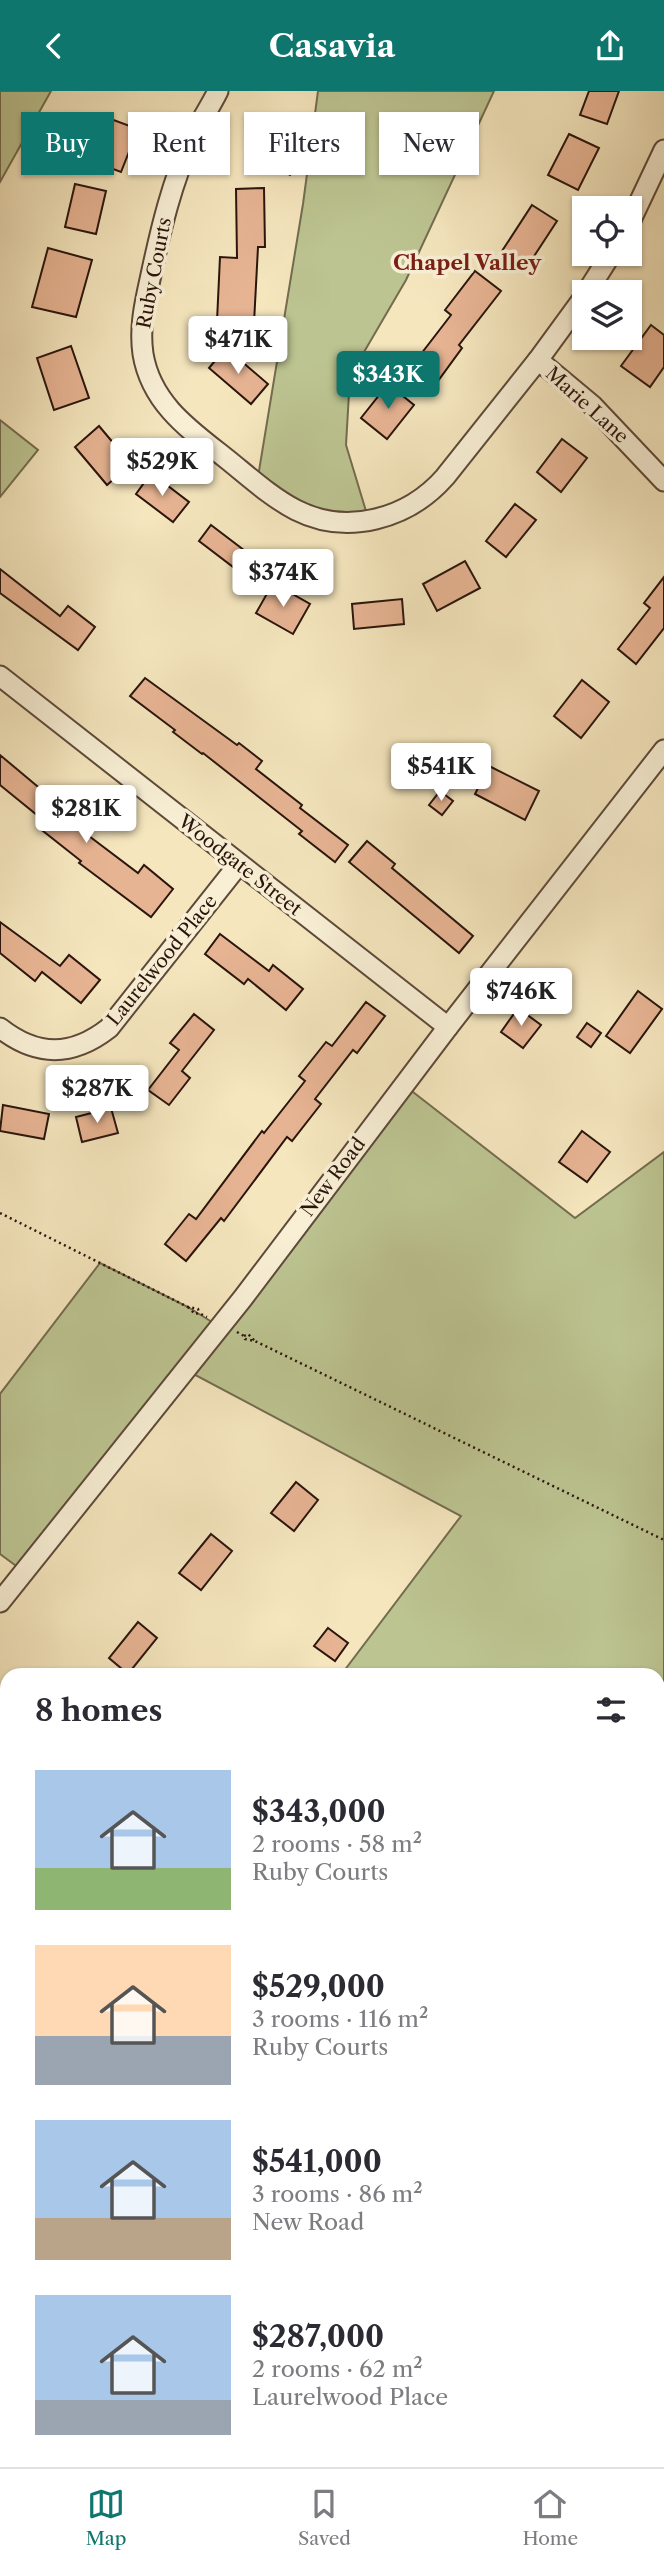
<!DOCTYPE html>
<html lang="en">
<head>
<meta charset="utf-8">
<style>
	body { margin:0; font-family:"Libre Caslon Text",serif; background:#f2f2f3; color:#2b2b33; height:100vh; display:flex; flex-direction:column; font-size:26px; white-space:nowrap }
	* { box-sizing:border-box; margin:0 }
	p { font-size:23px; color:#7c7c81 }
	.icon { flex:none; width:38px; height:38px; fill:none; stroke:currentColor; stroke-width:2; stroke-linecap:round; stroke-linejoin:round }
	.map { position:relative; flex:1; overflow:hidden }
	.panel { position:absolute; left:0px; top:1577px; width:665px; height:800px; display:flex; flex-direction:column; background:#fff; border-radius:21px 21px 0 0; box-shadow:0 2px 5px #0004 }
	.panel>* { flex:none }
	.banner { position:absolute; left:21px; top:21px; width:623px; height:63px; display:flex; gap:14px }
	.buttons { position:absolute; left:572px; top:105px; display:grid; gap:14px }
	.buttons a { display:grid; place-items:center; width:70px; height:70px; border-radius:0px; background:#fff; box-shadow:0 2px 5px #0004; font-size:35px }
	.price { position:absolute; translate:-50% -60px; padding:0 16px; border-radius:7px; background:#fff; color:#222; font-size:23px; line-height:46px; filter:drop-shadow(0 2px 4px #0008) }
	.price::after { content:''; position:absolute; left:50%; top:42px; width:21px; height:16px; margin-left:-10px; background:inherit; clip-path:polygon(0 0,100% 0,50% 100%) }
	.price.on { background:#0f766e; color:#fff }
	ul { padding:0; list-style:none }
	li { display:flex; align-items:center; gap:21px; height:175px; padding:0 35px }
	li span { display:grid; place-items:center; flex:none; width:196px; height:140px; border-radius:0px; color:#555 }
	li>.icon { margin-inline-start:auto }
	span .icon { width:84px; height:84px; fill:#fffc; stroke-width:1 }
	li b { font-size:30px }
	h2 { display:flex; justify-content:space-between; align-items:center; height:84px; padding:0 35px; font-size:30px }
	.chip { padding:0 24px; border-radius:0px; background:#fff; box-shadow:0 2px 5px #0004; font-size:24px; line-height:63px }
	.chip.on { background:#0f766e; color:#fff }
	header { display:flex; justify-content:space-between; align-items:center; height:91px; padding:0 35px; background:#0f766e; color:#fff; font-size:32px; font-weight:800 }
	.menu { display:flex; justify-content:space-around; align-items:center; height:98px; border-top:2px solid #e1e1e2; background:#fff; font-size:19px; color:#7c7c81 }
	.menu a { display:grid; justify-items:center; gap:4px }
	.menu .on { color:#0f766e }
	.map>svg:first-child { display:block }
	.green { fill:#bcc491; stroke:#736c4f; stroke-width:2 }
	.building { fill:#e7b493; stroke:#2a150d; stroke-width:2 }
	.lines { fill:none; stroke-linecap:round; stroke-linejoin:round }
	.street-casing { stroke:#5d4939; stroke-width:23 }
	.secondary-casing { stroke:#2a150d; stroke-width:30 }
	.path { stroke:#2a150d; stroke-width:2.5; stroke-dasharray:2 3.5; stroke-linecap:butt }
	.street { stroke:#f8efd5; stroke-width:19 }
	.secondary { stroke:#f8efd5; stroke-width:26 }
	.labels { text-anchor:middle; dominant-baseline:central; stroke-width:7; stroke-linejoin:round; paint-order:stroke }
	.street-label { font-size:19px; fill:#2a150d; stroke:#f8efd5 }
	.neighbourhood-label { font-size:21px; font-weight:bold; fill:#7a1f14; stroke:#f8efd5 }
</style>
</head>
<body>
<header><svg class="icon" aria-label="back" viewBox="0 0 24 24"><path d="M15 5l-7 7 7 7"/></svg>Casavia<svg class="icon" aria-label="share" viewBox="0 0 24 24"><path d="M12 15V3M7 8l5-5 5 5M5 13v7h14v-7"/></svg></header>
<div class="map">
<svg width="664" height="2376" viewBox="0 0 664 2376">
	<rect width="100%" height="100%" fill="#f5e6be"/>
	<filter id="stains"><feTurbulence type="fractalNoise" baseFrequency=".00286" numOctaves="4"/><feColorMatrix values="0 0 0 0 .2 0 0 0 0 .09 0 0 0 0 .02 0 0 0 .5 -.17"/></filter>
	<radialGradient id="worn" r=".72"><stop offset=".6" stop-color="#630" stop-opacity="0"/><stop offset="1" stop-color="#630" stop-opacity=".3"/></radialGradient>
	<!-- green -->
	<g class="green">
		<polygon points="0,0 51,0 0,91"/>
		<polygon points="318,0 494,0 406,189 350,285 346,354 369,430 343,432 257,392 303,113"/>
		<polygon points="0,329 38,359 0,406"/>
		<polygon points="404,994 575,1127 664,1061 664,1820 658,1817 658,1584 341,1584 461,1425 186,1279 23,1480 0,1463 0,1303 100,1172 188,1216 220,1236"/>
		<polygon points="0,2014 7,2016 7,2370 658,2370 658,2050 664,2054 664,2376 0,2376"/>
	</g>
	<!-- building -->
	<g class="building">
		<polygon points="589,0 619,0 607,33 580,24"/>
		<polygon points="100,24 138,38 121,81 84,67"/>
		<polygon points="278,24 313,44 290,84 255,64"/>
		<polygon points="569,43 599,57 578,99 548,84"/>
		<polygon points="75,93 106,100 96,143 65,136"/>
		<polygon points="264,97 265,156 258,156 254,232 217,230 220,166 237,167 236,98"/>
		<polygon points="532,114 557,130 527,176 502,160"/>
		<polygon points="48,157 92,169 76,226 32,216"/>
		<polygon points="475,180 501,200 459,254 462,257 435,294 411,276 451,224 445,219"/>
		<polygon points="651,234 664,244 664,276 650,296 621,275"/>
		<polygon points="71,255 89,307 54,319 37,267"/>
		<polygon points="226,257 268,293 251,313 209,277"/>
		<polygon points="388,293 414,314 387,348 361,327"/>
		<polygon points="99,335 131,373 107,394 75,356"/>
		<polygon points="562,348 587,367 561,401 537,381"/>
		<polygon points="149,385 155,385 189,411 173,431 136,403"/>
		<polygon points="515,413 536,429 506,466 486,450"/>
		<polygon points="211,434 253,466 241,482 199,450"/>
		<polygon points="465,470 480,497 437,520 423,493"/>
		<polygon points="0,478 60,525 68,515 95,536 78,559 0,502"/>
		<polygon points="664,486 664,537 636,573 618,558 650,517 644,512"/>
		<polygon points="273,492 310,513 293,543 256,522"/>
		<polygon points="402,508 404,533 354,538 352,513"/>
		<polygon points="145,587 237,654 239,652 262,670 256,678 302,714 300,717 348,754 335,771 299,743 302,740 203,662 202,663 173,641 175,639 130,605"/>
		<polygon points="582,589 609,611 581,647 554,625"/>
		<polygon points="0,664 43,700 42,702 84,736 81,739 138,782 144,774 173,798 151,826 79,772 81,770 38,736 43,729 0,694"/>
		<polygon points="489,675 539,700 525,729 475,703"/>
		<polygon points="440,700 453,710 442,724 429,714"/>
		<polygon points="367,750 395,773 392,777 473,845 459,862 349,771"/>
		<polygon points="0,831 60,875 69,864 100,889 81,912 42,881 35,890 0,862"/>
		<polygon points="220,843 269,880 273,874 303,898 286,919 248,888 244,893 205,863"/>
		<polygon points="638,900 662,918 630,962 606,945"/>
		<polygon points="366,911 385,925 357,962 353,959 315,1008 321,1013 292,1050 287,1046 224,1130 221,1127 186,1170 165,1153 189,1123 196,1128 262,1040 264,1042 305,990 299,985 326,951 332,955"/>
		<polygon points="518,917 541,934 523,957 501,941"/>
		<polygon points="194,923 214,939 182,980 190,987 169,1014 148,999 179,959 170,952"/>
		<polygon points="587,932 601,942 591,956 577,946"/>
		<polygon points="3,1014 49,1023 44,1048 0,1040"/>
		<polygon points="111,1017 118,1042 82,1051 76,1026"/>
		<polygon points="582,1040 610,1061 587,1091 559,1071"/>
		<polygon points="296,1391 318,1409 294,1440 271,1422"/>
		<polygon points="211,1443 232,1460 201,1499 179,1482"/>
		<polygon points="138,1531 157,1547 128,1583 109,1567"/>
		<polygon points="328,1537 348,1552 335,1570 314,1555"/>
	</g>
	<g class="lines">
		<defs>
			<g id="street">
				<path d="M218 0C210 16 200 31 192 47 172 91 161 137 151 184 145 211 139 236 143 263 151 311 187 337 223 365 246 383 269 405 296 419 347 445 408 428 445 386L538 269 584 206"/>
				<polyline points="630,131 664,59"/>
				<polyline points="587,201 611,163"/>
				<polyline points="538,269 592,314 664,390"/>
				<polyline points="0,585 448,936"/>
				<path d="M0 937C37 966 72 966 109 937L239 773"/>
				<polyline points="0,1511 243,1207 448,936 664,659"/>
			</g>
			<g id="secondary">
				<polyline points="0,1763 7,1766"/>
				<polyline points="658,2050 664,2054"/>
			</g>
		</defs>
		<!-- street casing -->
		<use href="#street" class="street-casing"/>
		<!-- secondary casing -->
		<use href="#secondary" class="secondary-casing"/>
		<!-- path -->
		<g class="path">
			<polyline points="0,1122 188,1216 198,1218 199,1222"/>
			<polyline points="188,1216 195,1223 199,1222 207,1226"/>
			<polyline points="237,1241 244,1245 245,1248 255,1250 664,1449"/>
			<polyline points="244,1245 248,1243 255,1250"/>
		</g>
		<!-- street -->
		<use href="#street" class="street"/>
		<!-- secondary -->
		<use href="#secondary" class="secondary"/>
	</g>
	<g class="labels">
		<!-- street labels -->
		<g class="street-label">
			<text transform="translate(154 182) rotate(-79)">Ruby Courts</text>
			<text transform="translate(587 314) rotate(42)">Marie Lane</text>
			<text transform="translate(240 774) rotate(38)">Woodgate Street</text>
			<text transform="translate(162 869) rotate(-51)">Laurelwood Place</text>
			<text transform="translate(333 1086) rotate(-53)">New Road</text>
		</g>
		<!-- neighbourhood labels -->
		<g class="neighbourhood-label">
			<text x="467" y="171">Chapel Valley</text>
		</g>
	</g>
	<rect width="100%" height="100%" filter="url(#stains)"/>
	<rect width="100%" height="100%" fill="url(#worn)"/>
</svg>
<div class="buttons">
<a><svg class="icon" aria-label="locate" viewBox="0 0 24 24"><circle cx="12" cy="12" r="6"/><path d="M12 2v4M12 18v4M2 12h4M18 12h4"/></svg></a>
<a><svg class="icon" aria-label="layers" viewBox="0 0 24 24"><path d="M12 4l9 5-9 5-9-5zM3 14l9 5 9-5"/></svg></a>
</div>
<b class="price" style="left:238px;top:285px">$471K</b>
<b class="price on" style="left:388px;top:320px">$343K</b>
<b class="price" style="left:162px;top:407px">$529K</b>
<b class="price" style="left:283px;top:518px">$374K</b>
<b class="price" style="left:441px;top:712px">$541K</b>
<b class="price" style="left:86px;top:754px">$281K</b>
<b class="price" style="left:521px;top:937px">$746K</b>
<b class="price" style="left:97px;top:1034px">$287K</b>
<div class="banner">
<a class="chip on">Buy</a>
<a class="chip">Rent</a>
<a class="chip">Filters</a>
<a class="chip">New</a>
</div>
<section class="panel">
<h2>8 homes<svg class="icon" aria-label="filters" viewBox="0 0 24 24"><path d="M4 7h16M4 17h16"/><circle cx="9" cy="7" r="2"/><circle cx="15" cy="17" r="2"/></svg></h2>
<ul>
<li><span style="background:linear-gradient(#a9c7e8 70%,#8fb573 0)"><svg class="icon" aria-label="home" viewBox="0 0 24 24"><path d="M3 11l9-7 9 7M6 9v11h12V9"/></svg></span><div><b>$343,000</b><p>2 rooms · 58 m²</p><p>Ruby Courts</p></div></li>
<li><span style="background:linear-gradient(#ffd9b3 65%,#9aa5b1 0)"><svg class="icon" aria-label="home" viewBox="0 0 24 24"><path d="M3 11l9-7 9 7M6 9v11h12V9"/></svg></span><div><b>$529,000</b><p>3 rooms · 116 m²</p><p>Ruby Courts</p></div></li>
<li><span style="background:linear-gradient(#a9c7e8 70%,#b9a48a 0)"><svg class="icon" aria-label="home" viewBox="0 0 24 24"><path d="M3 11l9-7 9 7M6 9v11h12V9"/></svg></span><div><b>$541,000</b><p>3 rooms · 86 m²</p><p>New Road</p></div></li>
<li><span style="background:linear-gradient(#a9c7e8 75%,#9aa5b1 0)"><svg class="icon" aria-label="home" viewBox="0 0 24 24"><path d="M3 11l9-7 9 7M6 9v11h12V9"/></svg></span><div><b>$287,000</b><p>2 rooms · 62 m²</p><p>Laurelwood Place</p></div></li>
</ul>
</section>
</div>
<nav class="menu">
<a class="on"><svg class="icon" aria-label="map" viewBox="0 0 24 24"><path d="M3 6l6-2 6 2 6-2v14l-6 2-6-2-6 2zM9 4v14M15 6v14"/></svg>Map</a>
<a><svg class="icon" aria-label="saved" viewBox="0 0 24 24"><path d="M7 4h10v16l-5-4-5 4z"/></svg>Saved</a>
<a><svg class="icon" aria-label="home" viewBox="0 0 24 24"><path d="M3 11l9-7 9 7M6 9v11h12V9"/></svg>Home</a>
</nav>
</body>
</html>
